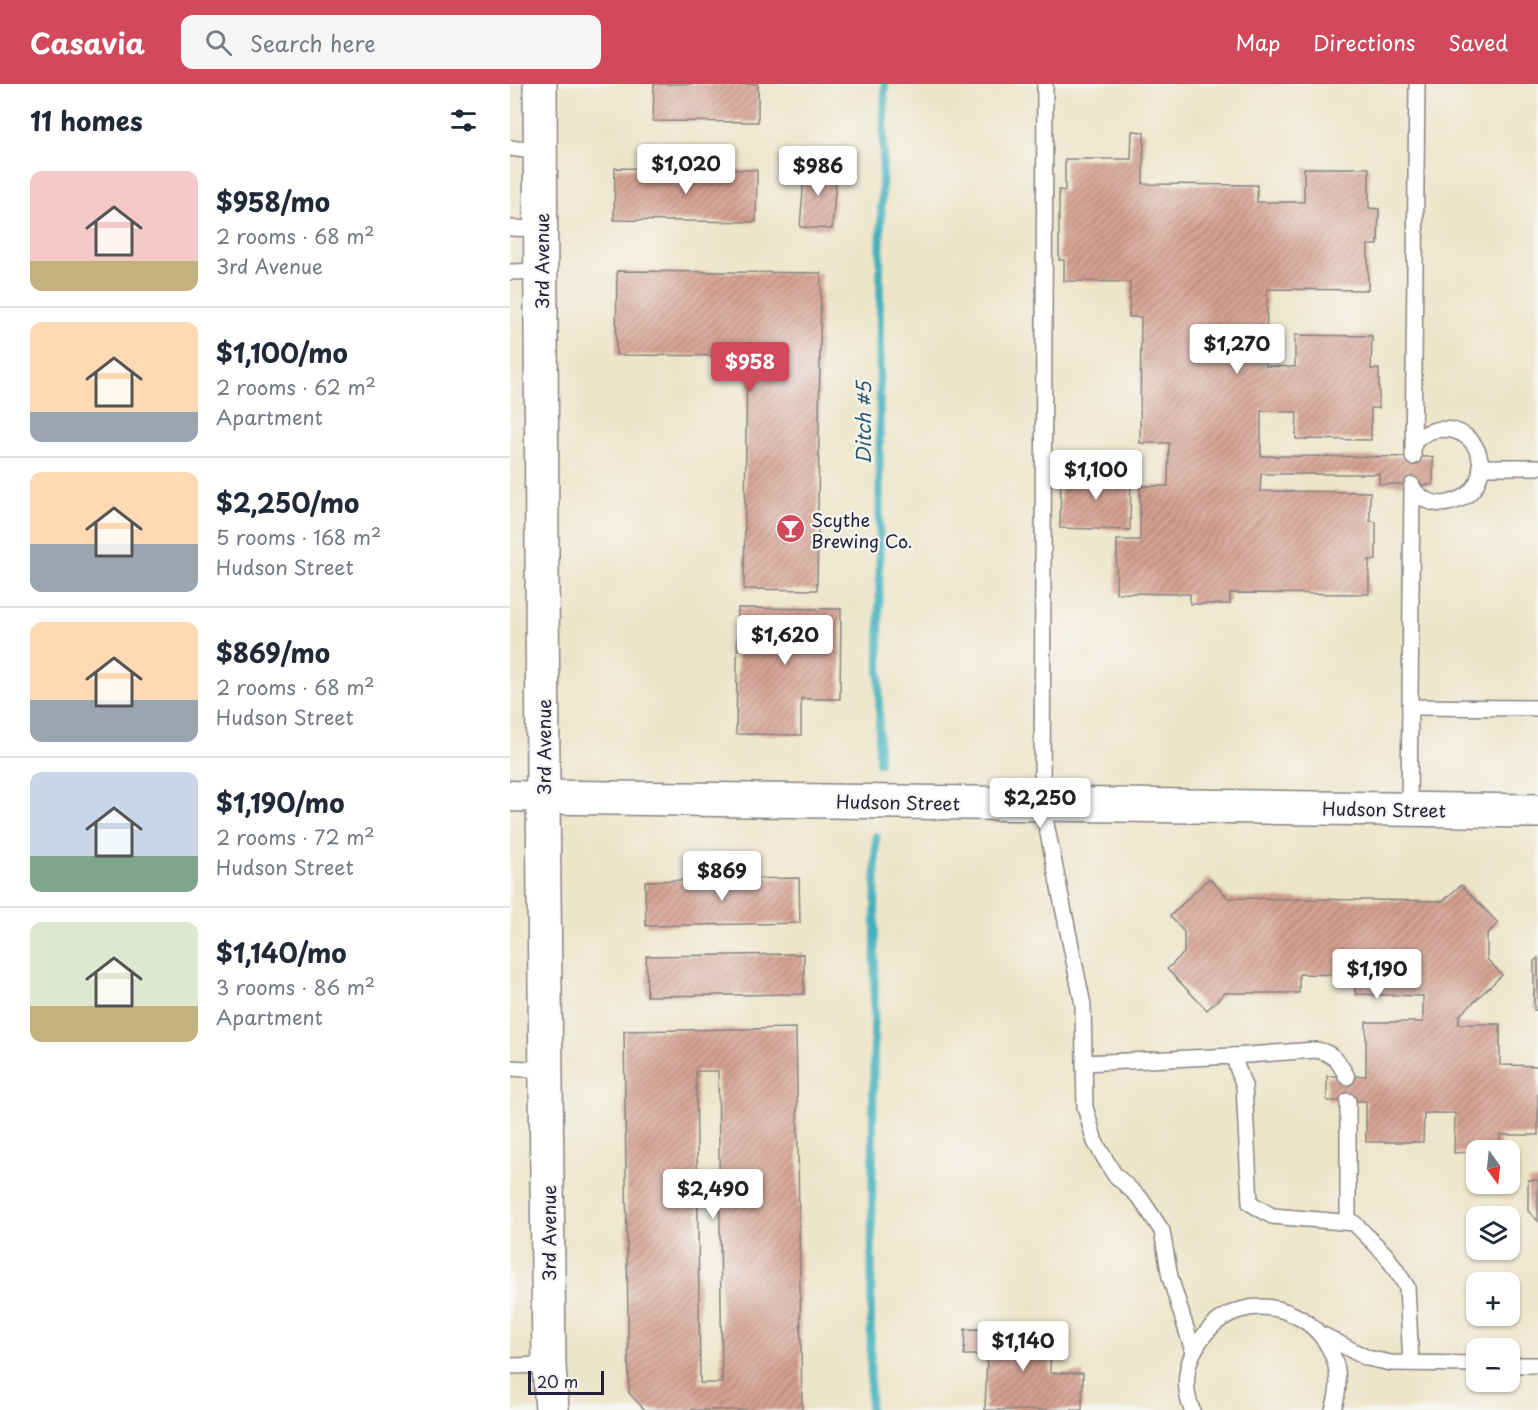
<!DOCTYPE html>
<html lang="en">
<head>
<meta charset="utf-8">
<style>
	body { margin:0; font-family:"Playpen Sans",sans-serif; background:#f6f6f7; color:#1f2937; height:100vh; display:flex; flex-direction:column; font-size:22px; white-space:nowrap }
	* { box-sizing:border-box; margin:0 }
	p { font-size:20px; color:#747a83 }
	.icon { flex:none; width:33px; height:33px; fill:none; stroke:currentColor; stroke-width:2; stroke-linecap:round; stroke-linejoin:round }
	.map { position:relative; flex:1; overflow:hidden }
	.sheet { display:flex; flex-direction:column; background:#fff; width:510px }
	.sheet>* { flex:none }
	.needle { width:39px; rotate:165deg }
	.tools { position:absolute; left:956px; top:1056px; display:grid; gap:12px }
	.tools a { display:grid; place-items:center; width:54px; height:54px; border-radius:12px; background:#fff; box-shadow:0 2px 4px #0004; font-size:30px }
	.scale { position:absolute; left:18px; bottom:15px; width:76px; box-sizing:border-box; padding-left:6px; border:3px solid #22223b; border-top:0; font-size:16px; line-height:21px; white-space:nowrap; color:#22223b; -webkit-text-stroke:4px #f6f6f2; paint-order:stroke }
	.price { position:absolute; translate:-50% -51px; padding:0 14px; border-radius:6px; background:#fff; color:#222; font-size:20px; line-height:39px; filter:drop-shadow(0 2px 3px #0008) }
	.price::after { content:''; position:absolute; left:50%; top:36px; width:18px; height:14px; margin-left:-9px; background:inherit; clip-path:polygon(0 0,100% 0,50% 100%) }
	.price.on { background:#d1495b; color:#fff }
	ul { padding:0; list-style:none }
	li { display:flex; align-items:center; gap:18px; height:150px; padding:0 30px }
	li+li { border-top:2px solid #e0e1e3 }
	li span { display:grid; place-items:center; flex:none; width:168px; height:120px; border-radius:12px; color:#555 }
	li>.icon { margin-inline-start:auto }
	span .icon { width:72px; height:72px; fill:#fffc; stroke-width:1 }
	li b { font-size:26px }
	h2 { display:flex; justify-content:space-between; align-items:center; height:72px; padding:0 30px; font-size:26px }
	header { display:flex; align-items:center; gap:36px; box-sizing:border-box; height:84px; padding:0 30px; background:#d1495b; color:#fff }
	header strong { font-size:28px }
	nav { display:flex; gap:33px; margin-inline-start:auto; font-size:21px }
	.search { width:420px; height:54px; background:#f6f6f7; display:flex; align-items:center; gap:15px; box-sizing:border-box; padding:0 21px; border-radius:12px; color:#747a83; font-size:22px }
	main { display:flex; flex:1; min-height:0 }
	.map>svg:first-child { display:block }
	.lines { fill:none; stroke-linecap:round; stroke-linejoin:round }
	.stream { stroke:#42b1bb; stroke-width:8 }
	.building { fill:url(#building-hatch); fill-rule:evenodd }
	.lane-casing { stroke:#888482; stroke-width:18 }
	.street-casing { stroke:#888482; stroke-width:33 }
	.secondary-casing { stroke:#888482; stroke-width:36 }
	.lane { stroke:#fff; stroke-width:15 }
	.street { stroke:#fff; stroke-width:30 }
	.secondary { stroke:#fff; stroke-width:33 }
	.labels { text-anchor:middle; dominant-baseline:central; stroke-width:4.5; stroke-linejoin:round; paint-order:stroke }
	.street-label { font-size:18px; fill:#22223b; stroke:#f6f6f2 }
	.poi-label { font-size:18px; fill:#22223b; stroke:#f6f6f2; text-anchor:start }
	.water-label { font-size:20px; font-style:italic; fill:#2f5b6e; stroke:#f6f6f2 }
</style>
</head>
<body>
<header>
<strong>Casavia</strong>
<div class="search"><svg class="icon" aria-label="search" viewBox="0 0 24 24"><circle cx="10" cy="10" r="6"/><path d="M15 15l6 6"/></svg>Search here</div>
<nav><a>Map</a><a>Directions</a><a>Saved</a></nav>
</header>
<main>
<section class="sheet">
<h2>11 homes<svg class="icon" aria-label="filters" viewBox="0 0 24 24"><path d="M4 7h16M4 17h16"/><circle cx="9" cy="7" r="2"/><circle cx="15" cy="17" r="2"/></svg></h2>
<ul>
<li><span style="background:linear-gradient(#f6c9c9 75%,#c2b280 0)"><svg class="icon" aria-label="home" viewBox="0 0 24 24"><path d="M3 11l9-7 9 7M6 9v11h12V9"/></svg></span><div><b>$958/mo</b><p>2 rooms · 68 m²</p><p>3rd Avenue</p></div></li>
<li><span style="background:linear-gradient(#ffd9b3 75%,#9aa5b1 0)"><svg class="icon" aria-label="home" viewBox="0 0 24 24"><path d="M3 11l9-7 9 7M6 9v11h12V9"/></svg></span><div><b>$1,100/mo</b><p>2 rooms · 62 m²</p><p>Apartment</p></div></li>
<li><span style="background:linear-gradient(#ffd9b3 60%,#9aa5b1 0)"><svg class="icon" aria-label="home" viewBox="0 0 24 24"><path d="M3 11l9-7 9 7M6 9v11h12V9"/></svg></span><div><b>$2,250/mo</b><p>5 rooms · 168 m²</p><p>Hudson Street</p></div></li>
<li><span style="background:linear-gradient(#ffd9b3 65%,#9aa5b1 0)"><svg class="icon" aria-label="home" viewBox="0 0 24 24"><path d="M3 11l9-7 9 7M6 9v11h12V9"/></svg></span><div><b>$869/mo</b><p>2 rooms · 68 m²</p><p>Hudson Street</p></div></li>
<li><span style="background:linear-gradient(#c9d6e8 70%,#7fa58c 0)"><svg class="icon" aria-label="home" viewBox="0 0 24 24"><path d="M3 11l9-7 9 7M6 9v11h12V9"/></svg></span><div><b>$1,190/mo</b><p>2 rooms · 72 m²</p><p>Hudson Street</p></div></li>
<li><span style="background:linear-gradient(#dfe7d0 70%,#c2b280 0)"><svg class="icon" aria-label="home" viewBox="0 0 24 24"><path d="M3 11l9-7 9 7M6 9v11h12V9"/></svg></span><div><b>$1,140/mo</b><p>3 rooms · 86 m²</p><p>Apartment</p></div></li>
</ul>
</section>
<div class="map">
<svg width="1028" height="1326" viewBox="0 0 1028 1326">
	<defs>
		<pattern id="building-hatch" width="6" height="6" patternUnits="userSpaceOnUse" patternTransform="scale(1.5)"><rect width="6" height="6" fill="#d5a090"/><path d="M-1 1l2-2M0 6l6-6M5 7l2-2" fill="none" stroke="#ac8277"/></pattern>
	</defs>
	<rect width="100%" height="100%" fill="#f6f6f2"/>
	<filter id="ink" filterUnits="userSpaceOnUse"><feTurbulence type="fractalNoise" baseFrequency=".0167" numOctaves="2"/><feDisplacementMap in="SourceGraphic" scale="12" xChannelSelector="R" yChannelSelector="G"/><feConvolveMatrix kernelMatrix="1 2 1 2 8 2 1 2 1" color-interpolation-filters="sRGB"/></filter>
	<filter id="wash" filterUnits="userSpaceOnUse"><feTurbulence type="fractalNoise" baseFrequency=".008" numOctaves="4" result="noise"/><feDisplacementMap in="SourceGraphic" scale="24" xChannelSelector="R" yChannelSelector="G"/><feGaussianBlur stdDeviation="1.35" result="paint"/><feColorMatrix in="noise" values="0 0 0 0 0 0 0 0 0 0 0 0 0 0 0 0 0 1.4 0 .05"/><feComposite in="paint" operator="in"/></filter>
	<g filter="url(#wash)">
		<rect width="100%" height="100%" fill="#ede5c9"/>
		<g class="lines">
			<!-- stream -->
			<g class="stream">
				<polyline points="369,679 370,177 375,0"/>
				<polyline points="360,1326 366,752"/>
			</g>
		</g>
		<g id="blocks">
			<!-- building -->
			<g class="building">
				<polygon points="144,0 248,0 248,38 143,37"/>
				<polygon points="622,47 634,48 633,100 747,101 747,118 794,118 794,84 859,84 859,124 869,125 868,161 858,161 858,206 757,205 756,282 785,283 785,251 862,252 861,285 869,285 869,324 861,324 861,356 786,355 787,328 751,327 751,372 923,373 923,401 869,400 869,390 751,390 750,407 860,408 860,437 866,438 866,476 859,476 859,510 720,509 720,520 680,520 680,510 606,509 607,456 630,456 630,402 658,402 659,359 630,359 631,233 619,233 620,198 554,197 554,176 549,176 549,106 555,107 555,75 621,75"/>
				<polygon points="295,81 327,84 322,145 290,143"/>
				<polygon points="105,84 247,86 246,138 104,136"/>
				<polygon points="107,187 311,189 307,506 234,505 237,272 106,271"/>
				<polygon points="551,388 621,389 620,446 550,444"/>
				<polygon points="228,524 331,525 330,615 291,615 291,651 226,650"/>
				<polygon points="289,794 290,839 136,842 135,797"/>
				<polygon points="699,794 718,814 933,817 951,801 988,839 977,850 977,875 992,891 949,932 949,940 990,940 990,981 1028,982 1028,1051 990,1051 990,1066 944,1069 945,1029 914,1029 913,1058 856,1058 856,1017 817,1017 817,992 856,992 856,938 913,938 913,912 845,910 845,891 789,890 789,909 715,909 697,926 657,885 674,869 674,848 660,832"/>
				<polygon points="294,870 294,910 137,912 136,872"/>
				<polygon points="1028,874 1028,926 1024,926 1024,877"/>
				<path d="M286 944 292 1326H135L119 1309 114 947ZM186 987H208L212 1299H190Z"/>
				<polygon points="1018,1096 1028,1096 1028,1137 1018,1127"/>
				<polygon points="455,1245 541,1247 540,1289 573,1289 572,1326 475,1326 477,1271 454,1271"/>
			</g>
		</g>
	</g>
	<g filter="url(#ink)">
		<use href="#blocks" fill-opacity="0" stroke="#888482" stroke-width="1.5"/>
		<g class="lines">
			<defs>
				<g id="lane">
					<polyline points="535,0 532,720 573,921 575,1023 585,1058 604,1090 631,1115 652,1147 660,1193 683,1267"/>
					<polyline points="0,64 30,68"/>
					<polyline points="0,144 30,145"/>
					<polyline points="0,188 31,187"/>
					<polyline points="903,373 907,0"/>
					<polyline points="972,383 1028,383"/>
					<path d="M902 403C910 415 924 422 938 419 990 409 976 337 925 346 916 348 908 353 903 361"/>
					<polyline points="900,623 1028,624"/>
					<polyline points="899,725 902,401"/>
					<path d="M723 972 806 966C824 969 829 978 837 993"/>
					<polyline points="574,979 723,972 734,1002 740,1119 762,1132 844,1139 876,1171 897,1203 901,1279"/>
					<polyline points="0,984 36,986"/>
					<polyline points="838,1017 838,1138"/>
					<polyline points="813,1251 857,1274 881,1279 966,1280"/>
					<polyline points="999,1281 1028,1281"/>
					<polyline points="0,1282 39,1281"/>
					<path d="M682 1326C673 1304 675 1280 688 1260 735 1182 853 1239 823 1326"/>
				</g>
				<polyline id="street" points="0,712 33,713"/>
				<g id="secondary">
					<polyline points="30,0 33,713 39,1281 42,1326"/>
					<polyline points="33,713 1028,727"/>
				</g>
			</defs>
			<!-- lane casing -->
			<use href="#lane" class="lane-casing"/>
			<!-- street casing -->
			<use href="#street" class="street-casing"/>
			<!-- secondary casing -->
			<use href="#secondary" class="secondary-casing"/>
			<!-- lane -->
			<use href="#lane" class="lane"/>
			<!-- street -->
			<use href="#street" class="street"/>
			<!-- secondary -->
			<use href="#secondary" class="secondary"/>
		</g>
	</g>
	<!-- icons -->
	<defs>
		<symbol id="bar-disc" viewBox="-11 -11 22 22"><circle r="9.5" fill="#d1495b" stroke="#f6f6f2"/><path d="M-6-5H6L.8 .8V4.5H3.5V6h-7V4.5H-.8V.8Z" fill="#fff"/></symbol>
	</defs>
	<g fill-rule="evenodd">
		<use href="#bar-disc" x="264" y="428" width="33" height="33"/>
	</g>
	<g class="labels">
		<!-- street labels -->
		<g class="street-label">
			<text transform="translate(31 177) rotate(-90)">3rd Avenue</text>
			<text transform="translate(33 663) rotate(-90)">3rd Avenue</text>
			<text transform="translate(388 718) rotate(1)">Hudson Street</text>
			<text transform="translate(874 725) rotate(1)">Hudson Street</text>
			<text transform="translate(38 1149) rotate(-90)">3rd Avenue</text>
		</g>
		<!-- poi labels -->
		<g class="poi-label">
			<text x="301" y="435">Scythe<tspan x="301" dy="21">Brewing Co.</tspan></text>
		</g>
		<!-- water labels -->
		<g class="water-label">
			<text transform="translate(353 339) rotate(-90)">Ditch #5</text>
		</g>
	</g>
</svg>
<div class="tools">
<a><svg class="needle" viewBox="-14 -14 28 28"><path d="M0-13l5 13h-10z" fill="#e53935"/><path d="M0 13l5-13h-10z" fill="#747a83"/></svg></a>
<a><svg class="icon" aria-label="layers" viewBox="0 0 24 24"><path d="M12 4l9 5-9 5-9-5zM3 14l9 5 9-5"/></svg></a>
<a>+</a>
<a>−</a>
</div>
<div class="scale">20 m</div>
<b class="price" style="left:176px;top:111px">$1,020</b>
<b class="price" style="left:308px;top:113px">$986</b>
<b class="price" style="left:727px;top:291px">$1,270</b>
<b class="price on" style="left:240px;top:309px">$958</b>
<b class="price" style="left:586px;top:417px">$1,100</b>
<b class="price" style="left:275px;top:582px">$1,620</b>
<b class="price" style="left:530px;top:745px">$2,250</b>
<b class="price" style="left:212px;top:818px">$869</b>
<b class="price" style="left:867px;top:916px">$1,190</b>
<b class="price" style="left:203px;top:1136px">$2,490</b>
<b class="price" style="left:513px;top:1288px">$1,140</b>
</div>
</main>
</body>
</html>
